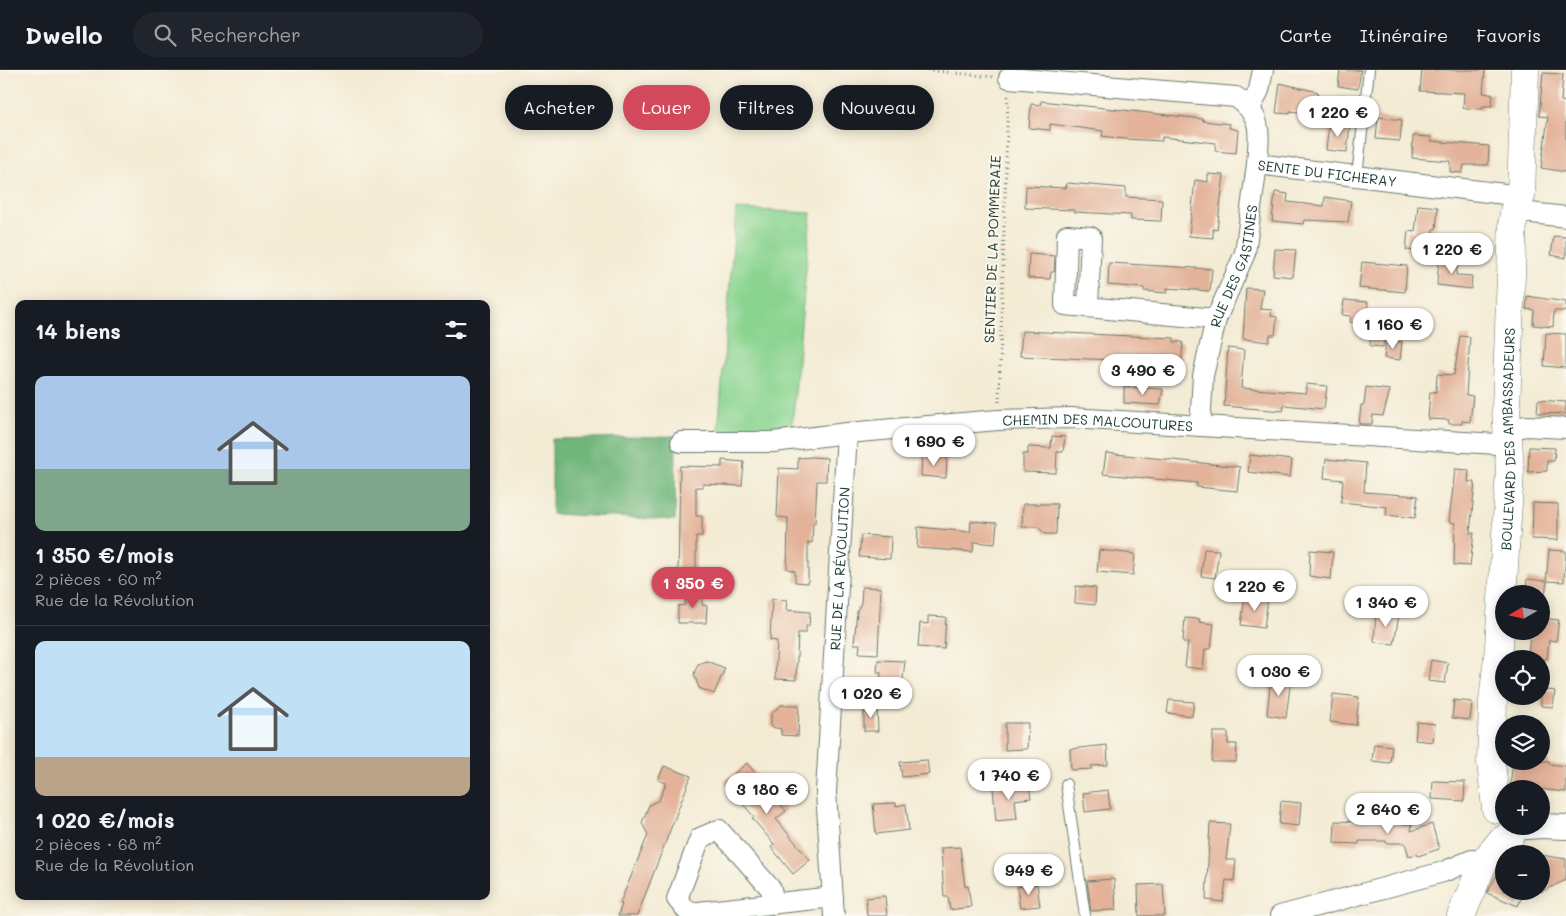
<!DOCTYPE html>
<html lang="fr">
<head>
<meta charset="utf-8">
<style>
	body { margin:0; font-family:Mali,sans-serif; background:#20242c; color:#f1f3f6; height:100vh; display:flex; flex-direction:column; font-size:19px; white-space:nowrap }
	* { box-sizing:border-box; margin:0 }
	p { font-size:16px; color:#9ea1a6 }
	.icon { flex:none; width:28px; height:28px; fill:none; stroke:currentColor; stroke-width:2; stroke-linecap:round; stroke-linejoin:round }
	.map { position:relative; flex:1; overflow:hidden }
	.sheet { position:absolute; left:15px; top:230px; width:475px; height:600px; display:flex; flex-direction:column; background:#171b24; border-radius:10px; box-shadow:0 2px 12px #0003 }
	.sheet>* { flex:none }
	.hud { position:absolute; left:505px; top:15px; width:475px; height:45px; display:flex; gap:10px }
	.needle { width:32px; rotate:261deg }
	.buttons { position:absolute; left:1495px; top:515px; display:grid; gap:10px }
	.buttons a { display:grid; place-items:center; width:55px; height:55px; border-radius:50%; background:#171b24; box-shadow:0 2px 12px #0003; font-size:25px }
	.price { position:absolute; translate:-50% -42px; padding:0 11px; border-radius:18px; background:#fff; color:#222; font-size:16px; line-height:32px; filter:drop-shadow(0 1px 2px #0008) }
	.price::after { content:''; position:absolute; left:50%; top:30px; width:15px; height:11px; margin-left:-8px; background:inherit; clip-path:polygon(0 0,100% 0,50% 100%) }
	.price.on { background:#d1495b; color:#fff }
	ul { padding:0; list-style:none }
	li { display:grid; align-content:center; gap:10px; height:265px; padding:0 20px }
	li+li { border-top:1px solid #363941 }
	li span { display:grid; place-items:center; height:155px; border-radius:10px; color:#555 }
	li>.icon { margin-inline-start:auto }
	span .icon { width:90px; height:90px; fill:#fffc; stroke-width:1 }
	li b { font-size:21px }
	h2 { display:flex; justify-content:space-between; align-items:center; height:60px; padding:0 20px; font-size:21px }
	.tag { padding:0 18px; border-radius:22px; background:#171b24; box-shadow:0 2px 12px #0003; font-size:18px; line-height:45px }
	.tag.on { background:#d1495b; color:#fff }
	header { display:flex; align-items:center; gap:30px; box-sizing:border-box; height:70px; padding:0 25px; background:#171b24; border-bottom:1px solid #363941 }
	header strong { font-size:24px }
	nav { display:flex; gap:28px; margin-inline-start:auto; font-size:18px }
	.search { width:350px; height:45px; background:#20242c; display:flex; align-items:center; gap:12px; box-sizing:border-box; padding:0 18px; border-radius:28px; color:#9ea1a6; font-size:19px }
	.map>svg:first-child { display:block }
	.green { fill:#8ad490; stroke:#548862 }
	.forest { fill:#6fb67a; stroke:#477a57 }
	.building { fill:#e3b299 }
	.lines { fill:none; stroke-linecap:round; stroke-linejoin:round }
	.service-casing { stroke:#697a6c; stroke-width:12 }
	.minor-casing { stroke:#697a6c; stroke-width:22 }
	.tertiary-casing { stroke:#697a6c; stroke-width:26 }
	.secondary-casing { stroke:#697a6c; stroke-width:29 }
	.path { stroke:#697a6c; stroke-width:3; stroke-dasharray:1 4; stroke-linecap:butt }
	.service { stroke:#fff; stroke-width:10 }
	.minor { stroke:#fff; stroke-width:20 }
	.tertiary { stroke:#fff; stroke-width:24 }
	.secondary { stroke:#fff; stroke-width:28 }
	.labels { text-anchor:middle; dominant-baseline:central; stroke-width:4; stroke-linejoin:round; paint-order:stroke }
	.street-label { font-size:14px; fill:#1f3d34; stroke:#fbf7ec }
</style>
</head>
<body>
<header>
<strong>Dwello</strong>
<div class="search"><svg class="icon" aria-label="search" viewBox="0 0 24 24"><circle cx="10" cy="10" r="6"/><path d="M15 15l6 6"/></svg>Rechercher</div>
<nav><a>Carte</a><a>Itinéraire</a><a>Favoris</a></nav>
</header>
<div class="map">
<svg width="1566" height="846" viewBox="0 0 1566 846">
	<rect width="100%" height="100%" fill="#fbf7ec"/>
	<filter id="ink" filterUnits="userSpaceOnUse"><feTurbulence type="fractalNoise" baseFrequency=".02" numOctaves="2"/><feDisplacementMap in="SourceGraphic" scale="10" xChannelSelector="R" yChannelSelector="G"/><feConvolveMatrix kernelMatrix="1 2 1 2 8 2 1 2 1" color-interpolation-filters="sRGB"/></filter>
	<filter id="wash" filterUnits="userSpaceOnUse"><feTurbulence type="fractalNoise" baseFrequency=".0096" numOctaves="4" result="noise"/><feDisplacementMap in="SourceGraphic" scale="20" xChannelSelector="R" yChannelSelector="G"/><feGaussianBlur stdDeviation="1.12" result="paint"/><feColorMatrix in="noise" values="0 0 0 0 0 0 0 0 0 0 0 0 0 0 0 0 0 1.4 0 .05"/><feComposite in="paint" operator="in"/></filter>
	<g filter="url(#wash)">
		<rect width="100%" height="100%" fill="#f3ebd4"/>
		<!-- green -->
		<polygon class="green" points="736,139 811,143 792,357 718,363"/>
		<!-- forest -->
		<polygon class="forest" points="676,366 675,450 552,444 552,369"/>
		<g id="blocks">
			<!-- building -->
			<g class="building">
				<polygon points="1340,0 1361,0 1358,19 1338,16"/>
				<polygon points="1422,0 1485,0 1483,23 1493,24 1492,36 1483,36 1483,39 1463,38 1464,23 1420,21"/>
				<polygon points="1543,3 1563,4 1561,31 1566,32 1566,102 1541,98 1548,47 1539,46"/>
				<polygon points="1280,13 1318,22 1315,44 1290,41 1290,44 1276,43"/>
				<polygon points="1041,31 1203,49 1203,51 1230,54 1229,58 1238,60 1236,83 1215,81 1216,73 1162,67 1162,71 1124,69 1102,66 1103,61 1050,54 1050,60 1029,58 1031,34 1040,35"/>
				<polygon points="1378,47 1402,50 1400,71 1376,69"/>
				<polygon points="1329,53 1350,56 1347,82 1326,80"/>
				<polygon points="1413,66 1431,67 1431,71 1489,76 1488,95 1464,95 1462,103 1450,102 1450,91 1412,88"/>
				<polygon points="1208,104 1224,105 1217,160 1213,159 1213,168 1189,166 1195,110 1208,112"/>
				<polygon points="1067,113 1126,118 1126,127 1162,129 1161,151 1131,150 1131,145 1074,142 1074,140 1025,138 1026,116 1066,118"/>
				<polygon points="1275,122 1288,124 1287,132 1324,136 1325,127 1351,131 1348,152 1304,150 1303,154 1272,151"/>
				<polygon points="1418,135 1438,137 1436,159 1433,159 1430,182 1406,180 1408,161 1415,162"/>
				<polygon points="1554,166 1566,167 1566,188 1551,185"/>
				<polygon points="1275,179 1296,180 1293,207 1273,205"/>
				<polygon points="1029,184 1055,186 1054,202 1051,202 1050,209 1028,208"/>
				<polygon points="1439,187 1459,189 1456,205 1472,206 1471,219 1437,215"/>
				<polygon points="1362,192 1407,196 1405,222 1359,218"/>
				<polygon points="1109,193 1212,199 1210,221 1167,218 1167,223 1144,221 1144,218 1108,215"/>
				<polygon points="1246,218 1263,219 1260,239 1272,240 1271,246 1277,247 1275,265 1270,265 1269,272 1243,269"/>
				<polygon points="1527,226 1566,232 1566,241 1554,241 1553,257 1533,255 1534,240 1526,239"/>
				<polygon points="1344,230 1368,232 1367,254 1350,252 1351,246 1342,245"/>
				<polygon points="1371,260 1385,262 1383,277 1370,276"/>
				<polygon points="1022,261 1174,268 1174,272 1183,272 1181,296 1160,295 1160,292 1020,286"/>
				<polygon points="1546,263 1566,264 1566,298 1544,296"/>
				<polygon points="1460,266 1470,267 1466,325 1473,326 1470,352 1462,351 1462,354 1449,354 1449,350 1428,349 1430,322 1436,322 1437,304 1454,305"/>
				<polygon points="1386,270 1402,272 1400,290 1384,288"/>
				<polygon points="1228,278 1244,280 1241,318 1306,323 1306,314 1327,316 1324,339 1284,335 1283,341 1224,336"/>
				<polygon points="1124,317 1163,319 1160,335 1124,333"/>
				<polygon points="1366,317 1390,320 1383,346 1373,345 1372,354 1359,354 1361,335 1364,335"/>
				<polygon points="1538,330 1566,332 1566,344 1537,343"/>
				<polygon points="1052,366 1065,367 1063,382 1057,382 1056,403 1023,402 1023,384 1028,384 1028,377 1051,378"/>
				<polygon points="1529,377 1555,378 1554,391 1547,391 1547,401 1528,402"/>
				<polygon points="1106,383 1240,397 1237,421 1197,417 1197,413 1103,404"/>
				<polygon points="922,385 947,387 946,408 921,406"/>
				<polygon points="1250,385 1292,390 1290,407 1248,402"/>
				<polygon points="812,387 827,388 826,411 817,411 815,453 813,453 812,473 808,472 808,513 795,512 795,501 787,499 788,448 777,447 779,398 798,399 798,388"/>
				<polygon points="1326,389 1366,393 1364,422 1418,426 1415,448 1386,445 1387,437 1341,432 1343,410 1324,408"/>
				<polygon points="722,390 744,392 742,416 703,414 703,417 696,417 696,446 702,446 702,466 696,466 696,509 678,509 680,396 722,397"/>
				<polygon points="1455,399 1469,400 1468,412 1475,412 1470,463 1474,463 1470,496 1454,495 1455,453 1449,452"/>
				<polygon points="1533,433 1558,434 1558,470 1532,469"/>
				<polygon points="1023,434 1057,434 1056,464 1045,464 1038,457 1022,457"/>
				<polygon points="971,451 997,453 995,474 974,472 973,482 917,478 918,457 970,462"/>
				<polygon points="861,465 891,467 890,489 859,487"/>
				<polygon points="1204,479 1219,480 1215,508 1201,506"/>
				<polygon points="1099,480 1135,484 1133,505 1097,502"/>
				<polygon points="1310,480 1333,482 1331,509 1309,506"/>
				<polygon points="1549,480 1566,481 1564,512 1547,511 1545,524 1526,524 1527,509 1546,511"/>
				<polygon points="1076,516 1096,518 1095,535 1075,533"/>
				<polygon points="862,517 881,518 878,584 859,583 860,574 854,574 857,541 861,533"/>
				<polygon points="686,521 702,521 702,535 707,536 706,553 678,553 678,536 685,535"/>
				<polygon points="1245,526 1268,528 1264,558 1241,555"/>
				<polygon points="772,529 787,530 786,540 810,542 809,556 806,556 806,563 798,563 796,610 775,609 777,571 770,570"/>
				<polygon points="1376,543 1399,545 1394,574 1374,572"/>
				<polygon points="928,546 946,547 944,579 918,577 920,553 928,554"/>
				<polygon points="1185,548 1200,549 1199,552 1214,554 1211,579 1205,579 1203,599 1185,597 1188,573 1183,572"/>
				<polygon points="1541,548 1559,550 1556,571 1549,570 1547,589 1528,589 1530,561 1541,561"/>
				<polygon points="878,590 905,591 902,617 880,615 881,602 877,602"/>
				<polygon points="1431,590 1448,593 1445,613 1428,611"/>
				<polygon points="706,591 725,598 714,624 699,618 694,604 698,594"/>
				<polygon points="1271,606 1291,608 1286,648 1267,645"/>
				<polygon points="1541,619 1555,621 1553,637 1541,636"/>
				<polygon points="1333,624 1359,627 1356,655 1330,652"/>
				<polygon points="1169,630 1194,632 1192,646 1167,643"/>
				<polygon points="1454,630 1472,632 1470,650 1452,648"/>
				<polygon points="781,635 799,635 798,666 781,665 781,659 771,657 771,644"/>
				<polygon points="864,637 877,637 878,661 864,661"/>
				<polygon points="1417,652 1435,654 1433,672 1415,670"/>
				<polygon points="1005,653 1028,653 1027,679 1005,680"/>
				<polygon points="1213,662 1228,662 1228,674 1237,674 1236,692 1212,692"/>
				<polygon points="1374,674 1392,676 1390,693 1372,691"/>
				<polygon points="1107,675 1108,695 1091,696 1092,699 1071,700 1070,679"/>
				<polygon points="927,690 929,704 902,707 900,692"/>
				<polygon points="1517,691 1549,691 1549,694 1566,696 1566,722 1510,716 1513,692"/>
				<polygon points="747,693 786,741 776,749 810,790 793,804 771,777 774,774 752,748 754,747 724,712"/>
				<polygon points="664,696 691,706 637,846 618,846 622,834 620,833 648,765 642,753 649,735 659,730 666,713 658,710"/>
				<polygon points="1433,711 1465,712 1464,731 1432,729"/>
				<polygon points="1014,715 1014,717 1029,715 1031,728 1015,730 1017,749 996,751 993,718"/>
				<polygon points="1108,720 1110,739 1085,742 1083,723"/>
				<polygon points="1281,731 1301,733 1299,756 1279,754"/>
				<polygon points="896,733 896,736 906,734 909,760 876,764 873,734"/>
				<polygon points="1335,751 1412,754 1411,761 1432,754 1439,779 1418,786 1417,784 1409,786 1405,773 1386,773 1386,771 1359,771 1359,774 1334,773"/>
				<polygon points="1210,753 1230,754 1226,790 1236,790 1234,811 1226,810 1223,832 1206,830"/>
				<polygon points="960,777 965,817 968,816 971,837 950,840 948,827 944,827 941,778"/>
				<polygon points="1541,785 1566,789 1566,810 1541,822"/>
				<polygon points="1504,792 1504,821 1524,821 1518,836 1487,823"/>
				<polygon points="1114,809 1116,840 1091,841 1087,811"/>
				<polygon points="1037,814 1040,836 1020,838 1017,817"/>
				<polygon points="1163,814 1165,846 1139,846 1138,815"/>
				<polygon points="885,826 887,846 867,846 866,828"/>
			</g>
		</g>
	</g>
	<g filter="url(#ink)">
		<use href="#blocks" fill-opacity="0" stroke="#697a6c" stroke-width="1"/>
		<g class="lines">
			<defs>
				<g id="service">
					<polyline points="1357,106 1369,0"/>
					<polyline points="1066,714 1085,846"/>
				</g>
				<g id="minor">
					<path id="s1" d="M1009 8 1236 27C1264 47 1259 63 1257 94L1521 126"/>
					<polyline points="1251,37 1259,20 1263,0"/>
					<polyline points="1514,141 1566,147"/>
					<polyline points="1088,237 1091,167 1067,165 1065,235 1216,249"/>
					<path id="s2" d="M1200 356 1203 306 1216 249 1245 183 1257 94"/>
					<path id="s3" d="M681 372H773L847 363 998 350 1071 348 1497 374 1508 361 1525 356 1566 358"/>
					<polyline points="774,834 771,819 719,760 700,768 677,829 689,843 833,827"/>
					<path id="s4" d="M834 846 826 722 847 363"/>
					<polyline points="1280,846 1443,802 1472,790"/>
				</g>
				<g id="tertiary">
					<polyline points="1541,756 1566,757"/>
					<polyline points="1515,758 1541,756"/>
				</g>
				<g id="secondary">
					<path id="s5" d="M1496 739 1491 692 1493 632 1499 577 1510 400 1506 339 1513 150 1514 141 1521 126 1525 0"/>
					<polyline points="1461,846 1483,793 1501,771 1510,766 1515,756"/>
				</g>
			</defs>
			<!-- service casing -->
			<use href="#service" class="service-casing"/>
			<!-- minor casing -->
			<use href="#minor" class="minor-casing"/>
			<!-- tertiary casing -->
			<use href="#tertiary" class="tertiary-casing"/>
			<!-- secondary casing -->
			<use href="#secondary" class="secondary-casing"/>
			<!-- path -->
			<g class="path">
				<polyline points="927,0 993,7"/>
				<polyline points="999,332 1008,24"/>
			</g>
			<!-- service -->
			<use href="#service" class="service"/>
			<!-- minor -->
			<use href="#minor" class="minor"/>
			<!-- tertiary -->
			<use href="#tertiary" class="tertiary"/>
			<!-- secondary -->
			<use href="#secondary" class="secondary"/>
		</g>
	</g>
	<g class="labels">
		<!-- street labels -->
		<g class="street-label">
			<text stroke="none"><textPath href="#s1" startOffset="374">SENTE DU FICHERAY</textPath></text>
			<text transform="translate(992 179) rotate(-88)">SENTIER DE LA POMMERAIE</text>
			<text stroke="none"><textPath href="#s2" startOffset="165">RUE DES GASTINES</textPath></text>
			<text stroke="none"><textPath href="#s3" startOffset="418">CHEMIN DES MALCOUTURES</textPath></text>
			<text stroke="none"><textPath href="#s5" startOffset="371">BOULEVARD DES AMBASSADEURS</textPath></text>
			<text stroke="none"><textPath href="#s4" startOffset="348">RUE DE LA RÉVOLUTION</textPath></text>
		</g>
	</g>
</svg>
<div class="buttons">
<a><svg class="needle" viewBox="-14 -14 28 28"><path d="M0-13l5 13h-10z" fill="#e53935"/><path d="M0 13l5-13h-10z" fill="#9ea1a6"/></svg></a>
<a><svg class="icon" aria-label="locate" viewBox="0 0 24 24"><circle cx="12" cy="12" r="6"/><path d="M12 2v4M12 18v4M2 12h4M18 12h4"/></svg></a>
<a><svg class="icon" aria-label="layers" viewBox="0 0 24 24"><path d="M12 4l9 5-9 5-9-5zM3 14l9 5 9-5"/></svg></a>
<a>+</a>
<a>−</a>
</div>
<b class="price" style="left:1338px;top:68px">1 220 €</b>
<b class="price" style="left:1452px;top:205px">1 220 €</b>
<b class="price" style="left:1393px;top:280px">1 160 €</b>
<b class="price" style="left:1143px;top:326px">3 490 €</b>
<b class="price" style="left:934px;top:397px">1 690 €</b>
<b class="price on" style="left:693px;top:539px">1 350 €</b>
<b class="price" style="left:1255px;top:542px">1 220 €</b>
<b class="price" style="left:1386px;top:558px">1 340 €</b>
<b class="price" style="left:1279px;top:627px">1 030 €</b>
<b class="price" style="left:871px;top:649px">1 020 €</b>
<b class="price" style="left:1009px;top:731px">1 740 €</b>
<b class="price" style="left:767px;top:745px">3 180 €</b>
<b class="price" style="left:1388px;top:765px">2 640 €</b>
<b class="price" style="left:1029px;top:826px">949 €</b>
<div class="hud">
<a class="tag">Acheter</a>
<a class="tag on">Louer</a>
<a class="tag">Filtres</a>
<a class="tag">Nouveau</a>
</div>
<section class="sheet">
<h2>14 biens<svg class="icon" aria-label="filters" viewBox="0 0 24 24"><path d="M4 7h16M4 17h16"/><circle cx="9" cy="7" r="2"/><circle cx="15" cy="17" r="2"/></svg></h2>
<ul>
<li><span style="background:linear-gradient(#a9c7e8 60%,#7fa58c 0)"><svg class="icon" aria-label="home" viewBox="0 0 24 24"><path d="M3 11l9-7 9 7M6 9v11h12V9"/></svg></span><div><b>1 350 €/mois</b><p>2 pièces · 60 m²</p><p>Rue de la Révolution</p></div></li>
<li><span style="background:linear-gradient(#bfe0f5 75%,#b9a48a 0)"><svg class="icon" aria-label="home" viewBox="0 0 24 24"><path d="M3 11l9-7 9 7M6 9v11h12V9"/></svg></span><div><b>1 020 €/mois</b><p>2 pièces · 68 m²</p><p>Rue de la Révolution</p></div></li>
</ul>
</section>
</div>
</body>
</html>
